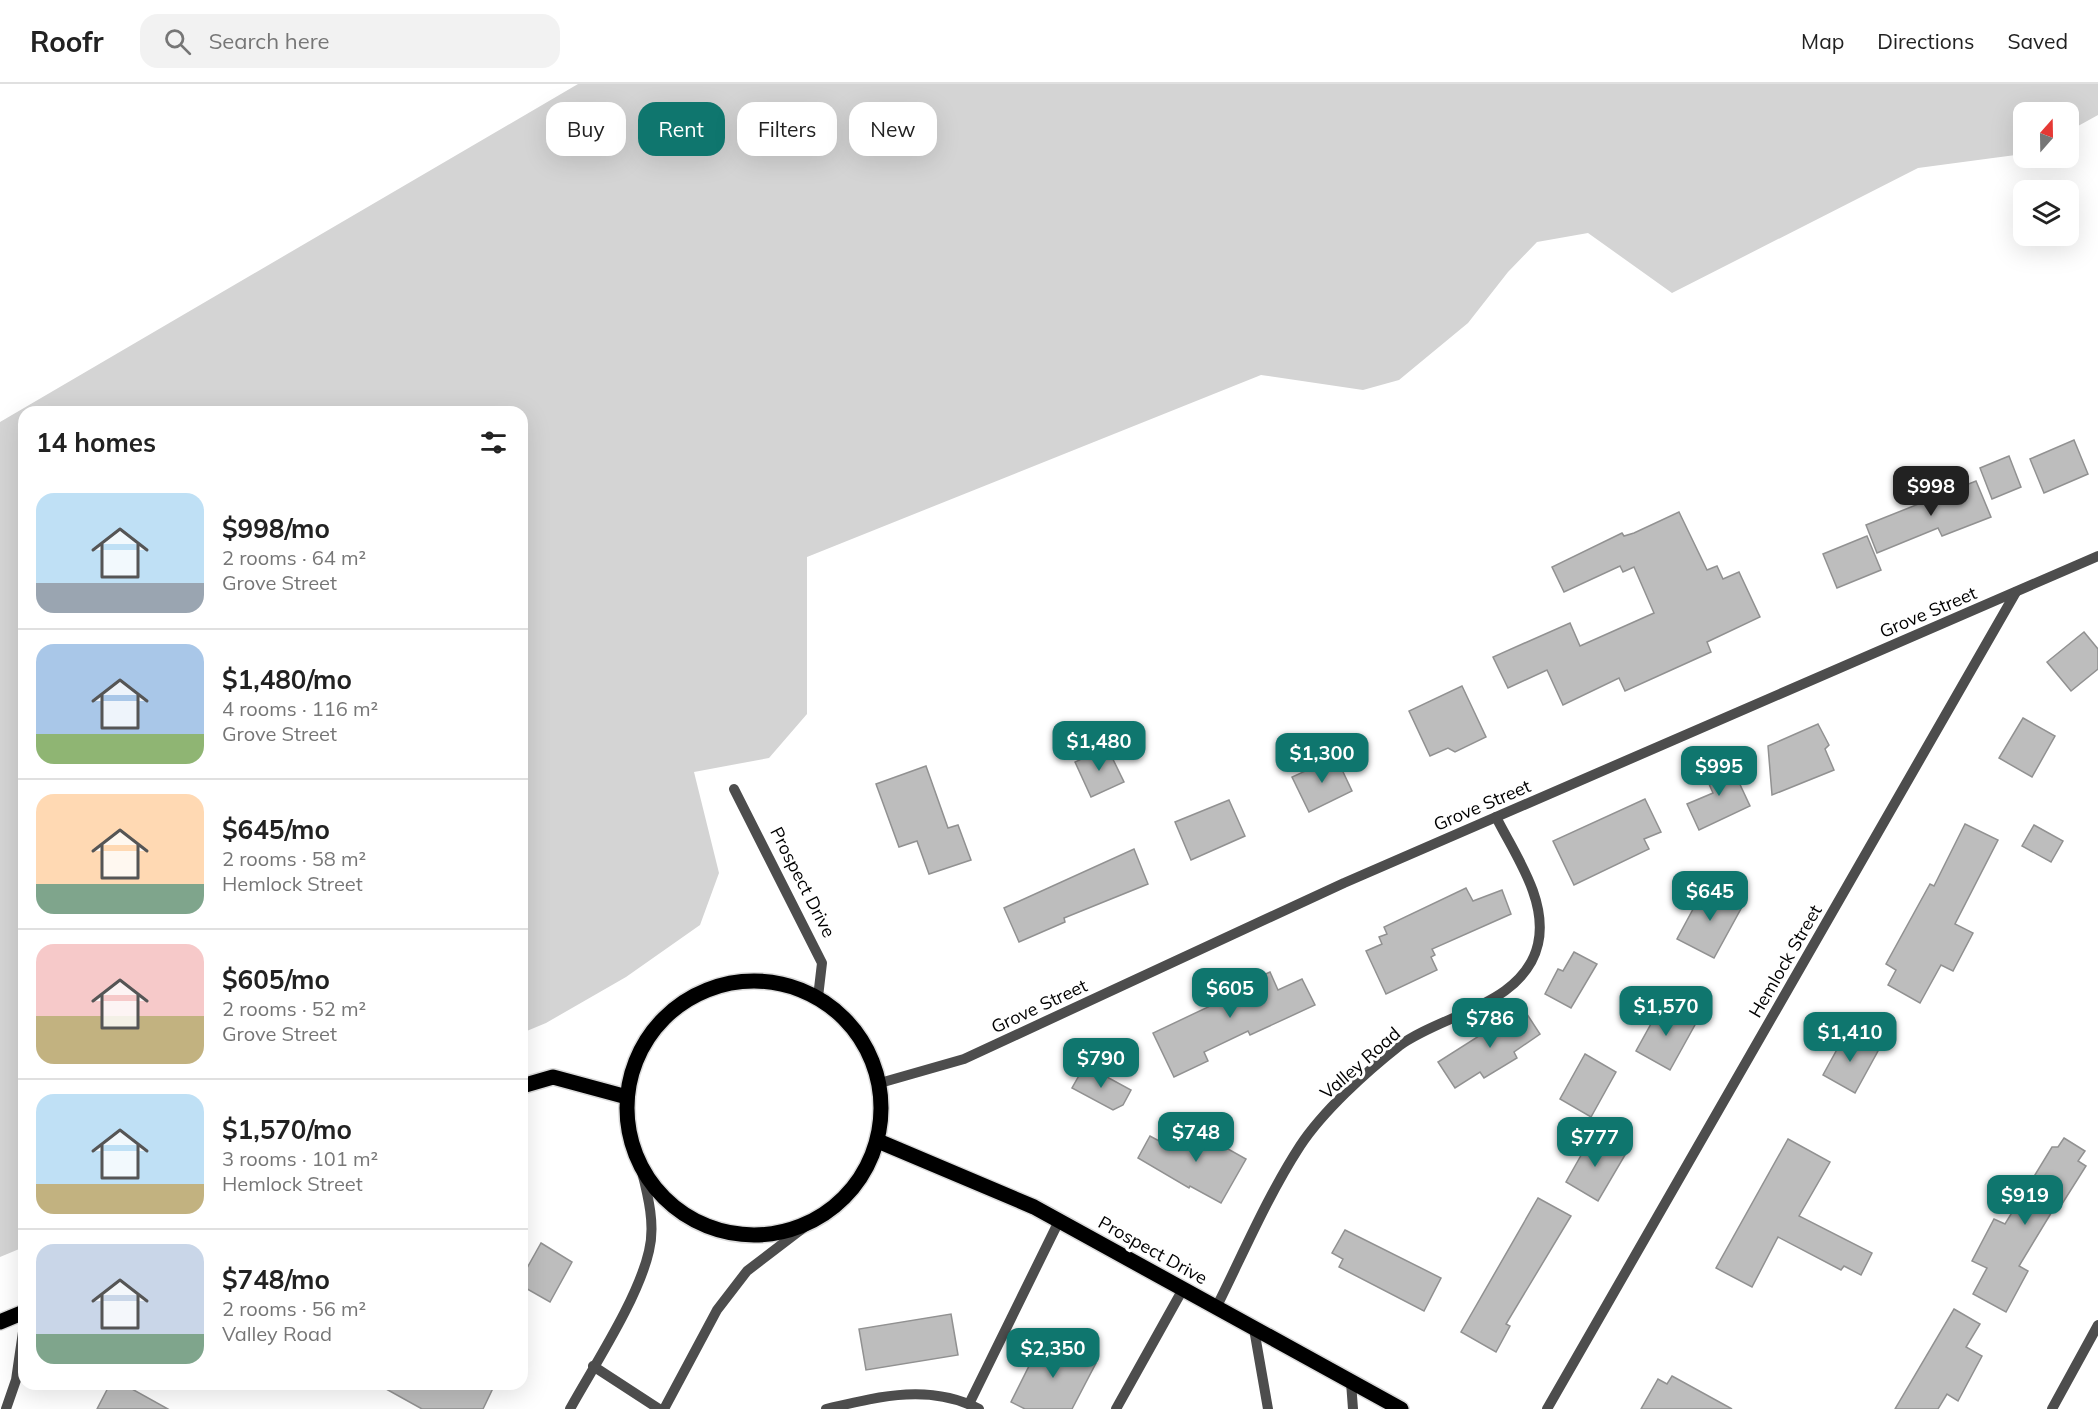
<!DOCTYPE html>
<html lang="en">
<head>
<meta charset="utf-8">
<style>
	body { margin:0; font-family:Mulish,sans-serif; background:#f2f2f2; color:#222; height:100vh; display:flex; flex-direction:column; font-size:22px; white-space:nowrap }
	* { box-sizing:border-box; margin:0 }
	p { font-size:20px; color:#767676 }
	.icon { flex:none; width:33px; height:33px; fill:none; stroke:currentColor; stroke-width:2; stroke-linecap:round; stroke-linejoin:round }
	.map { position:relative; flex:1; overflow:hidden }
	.side { position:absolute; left:18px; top:322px; width:510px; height:984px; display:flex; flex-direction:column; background:#fff; border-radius:18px; box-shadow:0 6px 24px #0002 }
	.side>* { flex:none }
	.hud { position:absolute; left:546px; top:18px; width:570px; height:54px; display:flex; gap:12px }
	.needle { width:39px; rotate:20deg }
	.controls { position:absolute; left:2013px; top:18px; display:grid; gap:12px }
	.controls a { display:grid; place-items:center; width:66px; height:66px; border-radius:12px; background:#fff; box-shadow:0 6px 24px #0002; font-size:30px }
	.price { position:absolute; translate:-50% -51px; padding:0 14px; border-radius:12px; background:#0f766e; color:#fff; font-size:20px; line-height:39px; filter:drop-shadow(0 2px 3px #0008) }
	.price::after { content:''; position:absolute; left:50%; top:36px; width:18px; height:14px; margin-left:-9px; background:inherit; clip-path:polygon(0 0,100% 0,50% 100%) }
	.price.selected { background:#222; color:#fff }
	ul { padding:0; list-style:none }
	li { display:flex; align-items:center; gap:18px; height:150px; padding:0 18px }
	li+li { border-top:2px solid #e0e0e0 }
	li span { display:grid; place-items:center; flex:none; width:168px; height:120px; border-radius:18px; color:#555 }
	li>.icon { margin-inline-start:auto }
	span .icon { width:72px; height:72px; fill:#fffc; stroke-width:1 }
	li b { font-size:26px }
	h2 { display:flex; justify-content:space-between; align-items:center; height:72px; padding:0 18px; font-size:26px }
	.pill { padding:0 21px; border-radius:18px; background:#fff; box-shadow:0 6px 24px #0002; font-size:21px; line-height:54px }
	.pill.selected { background:#0f766e; color:#fff }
	header { display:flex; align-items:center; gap:36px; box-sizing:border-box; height:84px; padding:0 30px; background:#fff; border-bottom:2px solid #e0e0e0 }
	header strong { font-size:28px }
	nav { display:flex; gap:33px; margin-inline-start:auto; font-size:21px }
	.search { width:420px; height:54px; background:#f2f2f2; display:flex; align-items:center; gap:15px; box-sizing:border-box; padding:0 21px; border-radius:18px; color:#767676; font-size:22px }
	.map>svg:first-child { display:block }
	.green { fill:#d4d4d4 }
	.building { fill:#bdbdbd; stroke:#919191; stroke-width:1.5 }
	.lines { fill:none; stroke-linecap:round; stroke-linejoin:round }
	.major-casing { stroke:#dbdbdb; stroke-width:18 }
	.minor { stroke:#4d4d4d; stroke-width:10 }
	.major { stroke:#000; stroke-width:15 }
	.labels { text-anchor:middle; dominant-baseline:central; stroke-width:6; stroke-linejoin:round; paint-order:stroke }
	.street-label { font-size:18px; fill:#000; stroke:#fff }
</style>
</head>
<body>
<header>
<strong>Roofr</strong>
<div class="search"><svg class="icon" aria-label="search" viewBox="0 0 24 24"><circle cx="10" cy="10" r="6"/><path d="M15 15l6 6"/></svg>Search here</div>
<nav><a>Map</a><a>Directions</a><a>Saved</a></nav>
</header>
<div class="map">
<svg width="2098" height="1325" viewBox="0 0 2098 1325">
	<rect width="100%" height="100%" fill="#fff"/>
	<!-- green -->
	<polygon class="green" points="578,0 2098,0 2098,31 2069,47 2068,28 2024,28 2023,70 1918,84 1672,209 1588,149 1537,158 1508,188 1468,239 1399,296 1363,306 1261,291 807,473 807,630 769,674 694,688 719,789 700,841 626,893 546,939 522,949 522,328 24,328 24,1163 0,1173 0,338"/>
	<!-- building -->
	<g class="building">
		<polygon points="2074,356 2088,390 2044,409 2030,375"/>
		<polygon points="2009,372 2021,403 1992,415 1980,384"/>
		<polygon points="1976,397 1991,433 1942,452 1938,444 1877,469 1866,441"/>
		<polygon points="1679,428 1707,486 1717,482 1723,495 1739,488 1760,533 1707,558 1711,568 1625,607 1619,594 1563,621 1547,586 1508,604 1493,573 1570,539 1580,562 1654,529 1634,483 1623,488 1620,482 1564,508 1552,483 1622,449 1624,452 1634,449"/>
		<polygon points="1867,452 1881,486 1837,504 1823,470"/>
		<polygon points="2084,548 2098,565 2098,585 2071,607 2047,578"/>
		<polygon points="1462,602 1486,653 1455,668 1448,664 1430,672 1409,627"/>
		<polygon points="2023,634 2055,652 2032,693 1999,674"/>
		<polygon points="1818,640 1829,661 1825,665 1834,686 1772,711 1768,662"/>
		<polygon points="1107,663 1124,698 1091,713 1075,678"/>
		<polygon points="1336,673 1352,707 1309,728 1292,693"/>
		<polygon points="1729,677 1750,722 1699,746 1687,720 1713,709 1704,689"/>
		<polygon points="926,682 948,744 958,741 971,776 929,790 917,757 899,763 876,700"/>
		<polygon points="1645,715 1661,748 1644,755 1649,765 1574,801 1553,757"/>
		<polygon points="1229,716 1245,752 1191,776 1175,738"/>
		<polygon points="1965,740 1998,756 1955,840 1973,849 1953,887 1941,881 1920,919 1888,901 1896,886 1886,880 1930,800 1934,802"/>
		<polygon points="2034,741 2063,757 2051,778 2022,762"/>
		<polygon points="1134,765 1148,800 1064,834 1065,838 1019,858 1004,824"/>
		<polygon points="1706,801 1743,821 1714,874 1677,855"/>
		<polygon points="1466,804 1473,817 1502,806 1511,830 1432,865 1435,871 1431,873 1437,886 1386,910 1366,867 1382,860 1379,853 1387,850 1384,843"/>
		<polygon points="1574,868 1597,880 1571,924 1545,910 1558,885 1563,887"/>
		<polygon points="1270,888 1278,906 1302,895 1315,921 1250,951 1248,947 1204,968 1208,977 1174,993 1153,949 1223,916 1218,905 1245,893 1248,898"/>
		<polygon points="1662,920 1696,939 1670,986 1636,967"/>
		<polygon points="1523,924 1540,950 1514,968 1517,974 1484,994 1480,988 1455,1004 1438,978"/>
		<polygon points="1846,949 1878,967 1855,1009 1823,991"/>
		<polygon points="1585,970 1616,988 1591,1033 1560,1015"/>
		<polygon points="1085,981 1131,1006 1123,1021 1113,1026 1072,1004"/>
		<polygon points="1187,1042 1246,1075 1221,1119 1190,1102 1189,1104 1138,1074 1150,1052 1174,1065"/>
		<polygon points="1592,1052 1625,1071 1598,1117 1566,1098"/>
		<polygon points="2064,1054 2085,1067 2078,1077 2086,1082 2062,1120 2056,1121 2019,1182 2028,1187 2006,1228 1973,1210 1987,1184 1972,1177 1994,1135 2005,1140 2052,1063 2058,1063"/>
		<polygon points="1788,1055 1830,1078 1799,1132 1872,1169 1861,1191 1844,1182 1841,1186 1778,1153 1752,1203 1716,1184"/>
		<polygon points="1538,1114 1571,1132 1506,1240 1510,1242 1496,1268 1461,1248"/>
		<polygon points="1345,1146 1441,1194 1424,1227 1339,1183 1343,1175 1332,1169"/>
		<polygon points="541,1159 572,1178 550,1218 522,1202 522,1193"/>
		<polygon points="1954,1225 1980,1240 1966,1263 1982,1272 1958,1317 1947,1310 1938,1325 1895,1325"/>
		<polygon points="951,1230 958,1271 866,1286 859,1245"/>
		<polygon points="1043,1254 1096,1279 1072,1325 1025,1325 1011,1318"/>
		<polygon points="1672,1292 1732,1325 1641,1325 1658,1295 1667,1300"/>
		<polygon points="110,1300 123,1300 168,1325 97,1325"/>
		<polygon points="377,1300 495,1300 483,1325 422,1325"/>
	</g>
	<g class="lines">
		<defs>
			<g id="major">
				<circle cx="754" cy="1024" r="127"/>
				<polyline points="522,1002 553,993 627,1013"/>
				<polyline points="878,1057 1034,1123 1401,1325"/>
				<polyline points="0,1238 24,1228"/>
			</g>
		</defs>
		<!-- major casing -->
		<use href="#major" class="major-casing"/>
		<!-- minor -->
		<g class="minor">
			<polyline points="734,705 822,879 818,913"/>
			<polyline points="880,999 964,975 1344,799 2098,472"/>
			<path d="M1216 1224C1243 1170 1267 1113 1300 1062 1323 1027 1366 988 1399 962 1442 930 1524 921 1538 860 1548 816 1515 771 1496 733"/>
			<polyline points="1254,1245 1268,1325"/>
			<polyline points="593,1282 659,1325"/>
			<polyline points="1351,1298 1353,1325"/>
			<polyline points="969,1320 1059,1137"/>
			<polyline points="6,1325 16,1296 24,1241"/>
			<path d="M570 1325C595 1280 638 1215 649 1167 656 1139 647 1108 640 1080"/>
			<polyline points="664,1325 717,1226 747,1187 811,1138"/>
			<path d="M826 1325C877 1313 929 1299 979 1325"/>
			<polyline points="1116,1325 1183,1205"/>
			<polyline points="1547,1325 2016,508"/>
			<polyline points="2052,1325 2098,1241"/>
		</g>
		<!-- major -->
		<use href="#major" class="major"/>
	</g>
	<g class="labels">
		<!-- street labels -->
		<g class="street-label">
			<text transform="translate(1928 528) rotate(-23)">Grove Street</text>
			<text transform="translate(1482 721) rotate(-23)">Grove Street</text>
			<text transform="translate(803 798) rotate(63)">Prospect Drive</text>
			<text transform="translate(1785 877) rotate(-60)">Hemlock Street</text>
			<text transform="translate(1039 922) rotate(-25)">Grove Street</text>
			<text transform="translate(1360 979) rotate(-41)">Valley Road</text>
			<text transform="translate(1153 1166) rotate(29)">Prospect Drive</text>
		</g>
	</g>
</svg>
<div class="controls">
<a><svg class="needle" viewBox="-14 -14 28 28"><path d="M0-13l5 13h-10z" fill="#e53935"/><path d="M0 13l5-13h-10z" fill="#767676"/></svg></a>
<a><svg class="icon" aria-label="layers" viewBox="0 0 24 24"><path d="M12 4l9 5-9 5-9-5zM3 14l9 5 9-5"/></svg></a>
</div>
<b class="price selected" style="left:1931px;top:433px">$998</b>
<b class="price" style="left:1099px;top:688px">$1,480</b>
<b class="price" style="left:1322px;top:700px">$1,300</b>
<b class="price" style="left:1719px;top:713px">$995</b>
<b class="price" style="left:1710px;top:838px">$645</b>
<b class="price" style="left:1230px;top:935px">$605</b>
<b class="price" style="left:1666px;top:953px">$1,570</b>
<b class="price" style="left:1490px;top:965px">$786</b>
<b class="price" style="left:1850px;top:979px">$1,410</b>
<b class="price" style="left:1101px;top:1005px">$790</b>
<b class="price" style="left:1196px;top:1079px">$748</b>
<b class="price" style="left:1595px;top:1084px">$777</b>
<b class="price" style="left:2025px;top:1142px">$919</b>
<b class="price" style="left:1053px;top:1295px">$2,350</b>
<div class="hud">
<a class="pill">Buy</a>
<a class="pill selected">Rent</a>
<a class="pill">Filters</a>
<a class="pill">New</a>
</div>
<section class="side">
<h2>14 homes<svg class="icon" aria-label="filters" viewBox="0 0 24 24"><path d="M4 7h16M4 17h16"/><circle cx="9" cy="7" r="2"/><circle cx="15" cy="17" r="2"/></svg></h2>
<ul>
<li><span style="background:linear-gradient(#bfe0f5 75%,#9aa5b1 0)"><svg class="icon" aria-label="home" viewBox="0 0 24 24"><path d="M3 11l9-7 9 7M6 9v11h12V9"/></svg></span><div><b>$998/mo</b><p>2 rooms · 64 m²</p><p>Grove Street</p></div></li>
<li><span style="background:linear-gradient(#a9c7e8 75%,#8fb573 0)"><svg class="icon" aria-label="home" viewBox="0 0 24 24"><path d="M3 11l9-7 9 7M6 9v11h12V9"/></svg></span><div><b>$1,480/mo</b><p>4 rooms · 116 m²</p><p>Grove Street</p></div></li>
<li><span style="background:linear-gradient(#ffd9b3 75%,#7fa58c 0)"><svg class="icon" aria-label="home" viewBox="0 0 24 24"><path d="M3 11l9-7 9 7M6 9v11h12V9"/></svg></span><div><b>$645/mo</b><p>2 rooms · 58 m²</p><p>Hemlock Street</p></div></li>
<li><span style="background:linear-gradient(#f6c9c9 60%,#c2b280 0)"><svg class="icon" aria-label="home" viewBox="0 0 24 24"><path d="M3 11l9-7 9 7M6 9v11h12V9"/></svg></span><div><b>$605/mo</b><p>2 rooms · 52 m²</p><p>Grove Street</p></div></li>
<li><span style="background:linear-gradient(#bfe0f5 75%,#c2b280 0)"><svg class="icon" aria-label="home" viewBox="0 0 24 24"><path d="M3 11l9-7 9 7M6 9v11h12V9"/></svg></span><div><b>$1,570/mo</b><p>3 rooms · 101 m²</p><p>Hemlock Street</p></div></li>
<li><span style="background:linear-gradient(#c9d6e8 75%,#7fa58c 0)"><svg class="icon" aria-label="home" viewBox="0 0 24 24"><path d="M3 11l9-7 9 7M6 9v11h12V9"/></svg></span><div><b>$748/mo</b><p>2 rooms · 56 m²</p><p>Valley Road</p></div></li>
</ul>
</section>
</div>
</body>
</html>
